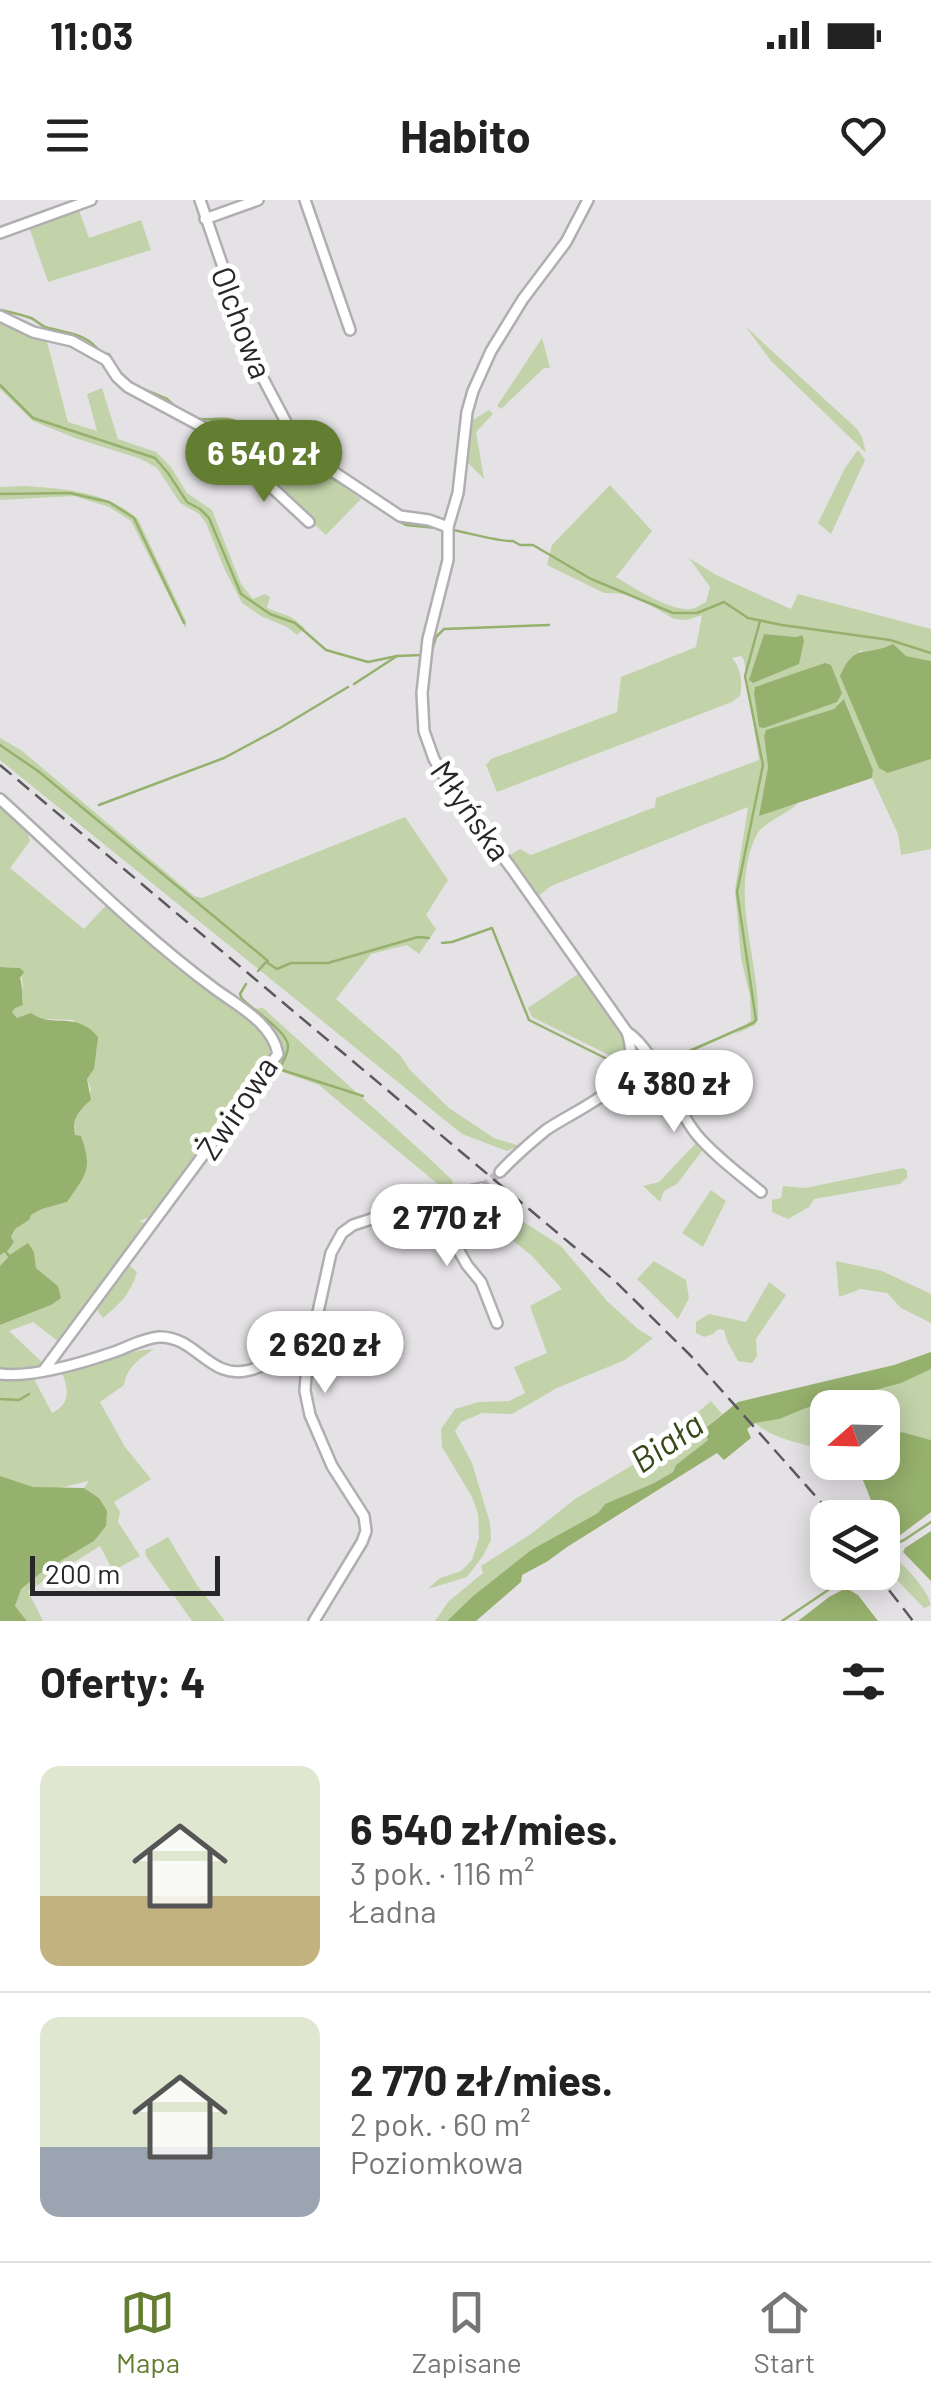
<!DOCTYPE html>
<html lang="pl">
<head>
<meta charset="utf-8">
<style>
	body { margin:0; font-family:Barlow,sans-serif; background:#f6f6f6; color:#222; height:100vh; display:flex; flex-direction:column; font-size:38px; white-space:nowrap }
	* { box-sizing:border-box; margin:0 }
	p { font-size:32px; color:#767676 }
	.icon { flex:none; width:55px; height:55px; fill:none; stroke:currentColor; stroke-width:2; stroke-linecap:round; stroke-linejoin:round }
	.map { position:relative; height:1421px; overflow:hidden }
	.sheet { display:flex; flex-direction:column; background:#fff; flex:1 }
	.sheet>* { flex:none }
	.needle { width:65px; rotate:250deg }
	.buttons { position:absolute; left:810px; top:1190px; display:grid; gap:20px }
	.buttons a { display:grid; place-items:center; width:90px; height:90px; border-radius:20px; background:#fff; box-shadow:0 5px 25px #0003; font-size:50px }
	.scale { position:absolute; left:30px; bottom:25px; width:190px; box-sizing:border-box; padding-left:10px; border:5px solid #272628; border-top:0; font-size:28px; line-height:35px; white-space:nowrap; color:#272628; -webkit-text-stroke:8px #fff; paint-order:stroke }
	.price { position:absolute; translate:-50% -85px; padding:0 22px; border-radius:35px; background:#fff; color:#222; font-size:32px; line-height:65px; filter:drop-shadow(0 2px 5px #0008) }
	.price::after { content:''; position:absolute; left:50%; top:60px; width:30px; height:22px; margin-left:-15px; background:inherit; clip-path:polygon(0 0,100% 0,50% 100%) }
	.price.selected { background:#637d31; color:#fff }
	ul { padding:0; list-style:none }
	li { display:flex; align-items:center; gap:30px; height:250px; padding:0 40px }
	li+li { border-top:2px solid #e0e0e0 }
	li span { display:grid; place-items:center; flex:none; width:280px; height:200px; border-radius:20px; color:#555 }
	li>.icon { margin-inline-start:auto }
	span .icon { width:120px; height:120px; fill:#fffc; stroke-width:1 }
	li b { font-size:42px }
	h2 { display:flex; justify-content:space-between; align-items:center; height:120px; padding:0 40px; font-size:42px }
	.status { display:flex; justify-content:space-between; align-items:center; height:70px; padding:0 50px; background:#fff; direction:ltr }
	.status svg { height:28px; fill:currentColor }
	header { display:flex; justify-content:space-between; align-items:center; height:130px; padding:0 40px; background:#fff; font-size:45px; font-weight:700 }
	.tabs { display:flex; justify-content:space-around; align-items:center; height:140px; border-top:2px solid #e0e0e0; background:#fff; font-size:28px; color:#767676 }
	.tabs a { display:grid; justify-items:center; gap:5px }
	.tabs .selected { color:#637d31 }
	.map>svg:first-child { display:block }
	.green { fill:#c2d3aa; fill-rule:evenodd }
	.water { fill:#96b06d }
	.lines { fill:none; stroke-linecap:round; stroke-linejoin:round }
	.stream { stroke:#96b06d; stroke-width:2.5 }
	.minor-tunnel { stroke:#bfbcc0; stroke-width:9; stroke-dasharray:9 4.5; stroke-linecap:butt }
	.minor-casing { stroke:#b1aeb2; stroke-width:14 }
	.minor { stroke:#fff; stroke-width:9 }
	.rail { stroke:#5b595c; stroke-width:2.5; stroke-dasharray:15 8; stroke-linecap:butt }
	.labels { text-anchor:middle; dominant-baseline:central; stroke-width:10; stroke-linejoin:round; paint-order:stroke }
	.street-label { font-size:32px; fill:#272628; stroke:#fff }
	.water-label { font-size:35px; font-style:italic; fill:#374717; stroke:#fff }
</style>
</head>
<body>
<div class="status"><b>11:03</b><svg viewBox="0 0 49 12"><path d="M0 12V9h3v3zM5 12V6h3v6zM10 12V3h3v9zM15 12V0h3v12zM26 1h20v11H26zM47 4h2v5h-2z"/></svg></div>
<header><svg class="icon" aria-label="menu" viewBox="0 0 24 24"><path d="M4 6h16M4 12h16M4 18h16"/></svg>Habito<svg class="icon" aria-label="heart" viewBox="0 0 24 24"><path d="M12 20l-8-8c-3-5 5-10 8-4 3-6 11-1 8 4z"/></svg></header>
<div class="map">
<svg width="931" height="1421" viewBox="0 0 931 1421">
	<rect width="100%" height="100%" fill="#e5e2e6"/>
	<!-- green -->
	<g class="green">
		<polygon points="79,10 89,38 141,20 151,50 48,82 29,27"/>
		<polygon points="0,119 46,138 68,222 97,231 87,194 102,188 118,239 156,252 171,267 187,293 212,310 241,384 253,399 265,394 270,397 267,408 291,417 305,428 297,435 287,427 261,416 242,403 224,368 206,323 199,314 180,303 157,268 141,259 75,238 33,221 0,189"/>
		<polygon points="745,126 857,229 862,237 866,253 771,161"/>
		<polygon points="542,138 550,168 544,168 501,209 497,206"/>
		<polygon points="489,210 493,214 476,232 484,279 463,258 468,223"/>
		<polygon points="858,250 865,260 831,334 818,323 845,268"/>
		<polygon points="306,260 361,299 326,335 277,290"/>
		<path d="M610 285 652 331 616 377C632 387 672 412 691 409 696 408 701 404 706 402L710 387 689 358 718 376 791 409 798 394 931 429V461L906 456 892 445 881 450 859 451 888 573 931 559V649L901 655 898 634 872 578 873 570 845 500 834 509 766 531 764 536 768 567 760 615 798 603C787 614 771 619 760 630 757 633 755 639 753 643 731 702 760 760 758 820L755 825 736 834 751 820 750 797 741 758 735 690 748 607 551 686 536 698 507 657 520 649 531 655 655 607 656 598 759 560 744 460 741 456 732 458C741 469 743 482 740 496L732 502 497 592 486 565 491 559 617 512 621 477 696 447 702 415 687 420 674 419 631 394 604 393 547 365 552 345ZM764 434 796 437 802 435 750 480Z"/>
		<path d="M25 286C65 289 106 291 138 319L186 421V429L131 321 109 307 74 296 0 300V287Z"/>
		<polygon points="0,538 21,550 194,696 202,698 405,617 448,680 426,715 436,729 419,754 407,745 371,754 336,799 400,855 410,870 449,908 494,938 520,946 507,951 462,934 0,560"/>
		<path d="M0 605 27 631 30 641 10 668 84 729 109 702 262 828 272 843 274 853 153 1016 139 1021 147 1024 59 1142 33 1122 9 1131 43 1163C33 1173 14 1172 0 1171V1125L51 1105 58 1086 36 1068 34 1052 28 1044 11 1054 0 1066V1055L14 1042 11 1037 15 1029 29 1020 31 1015 42 1009 67 1002 75 935C71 919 83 903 91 890L87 879 97 848 73 820 17 818 12 812 23 786 20 768 0 767Z"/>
		<polygon points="581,772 624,834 625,863 532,817 528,808"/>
		<path d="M263 808 430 959 452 980 454 990 446 991 319 885 280 871C283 840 273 827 249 809Z"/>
		<polygon points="699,940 705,947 677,984 664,991 660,1002 643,986 659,982"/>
		<polygon points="903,968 907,971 907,978 900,984 814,999 809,1007 788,1019 772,1012 772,1000 781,998 783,986 805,988"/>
		<polygon points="711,990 726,1001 703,1047 682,1033"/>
		<polygon points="456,995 485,1000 500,1007 561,1046 607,1101 639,1130 653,1138 625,1160 557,1188 512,1214 482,1213 461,1222 455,1231 472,1263 490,1323 491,1340 483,1356 467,1377 428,1389 440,1378 461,1371 472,1360 479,1338 478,1314 472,1297 442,1247 441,1229 455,1209 479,1202 509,1201 525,1193 514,1167 547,1153 530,1106 562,1089 532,1056"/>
		<polygon points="654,1061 686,1080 689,1098 678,1119 637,1079"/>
		<polygon points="836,1061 882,1071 931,1094 931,1123 901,1108 887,1093 861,1089 839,1097"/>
		<path d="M127 1063 137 1072C131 1093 120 1104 103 1118L95 1107Z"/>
		<polygon points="769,1082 786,1095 756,1139 757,1156 752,1163 738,1161 727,1141 724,1130 718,1129 713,1134 704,1137 696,1133 696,1122 709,1114 746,1122"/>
		<path d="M154 1149C139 1159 127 1167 124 1185L100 1202 125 1247 151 1279 114 1302 120 1312 118 1322 140 1356 113 1371 100 1346 28 1391 43 1421H27L15 1406 20 1389 42 1372 94 1341 99 1298 84 1288 89 1281 64 1287 0 1314V1178L16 1179 32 1175 52 1213C71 1204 69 1188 61 1171 92 1165 122 1151 154 1149Z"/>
		<path d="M931 1169V1240L902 1232 883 1239 882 1208H828L827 1252C802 1242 776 1241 755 1223 776 1219 789 1212 809 1207 851 1196 891 1187 931 1169Z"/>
		<polygon points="711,1201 722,1214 703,1230 708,1240 676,1265 673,1272 654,1283 605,1304 598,1313 531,1350 473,1396 447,1421 435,1421 449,1401 483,1373 481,1366 531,1334 575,1299 675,1240 698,1212"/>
		<polygon points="168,1337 197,1385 225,1421 192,1421 146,1356 145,1350"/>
		<path d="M887 1352C902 1363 926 1386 931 1405L924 1408 920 1404C906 1389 888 1374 883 1354Z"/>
	</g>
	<!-- water -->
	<g class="water">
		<polygon points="764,434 796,437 802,435 804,441 799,464 753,483 749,480"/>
		<path d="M893 444 906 456 931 461V559L888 573 879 568 840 476C856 441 864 458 893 444Z"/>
		<polygon points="825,463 831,465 842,493 837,502 764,528 759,527 754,493 755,487"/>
		<polygon points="844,499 873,570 872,578 759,616 768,567 764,536 766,530 834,509"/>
		<path d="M0 767 20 768 24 772 20 778C23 787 21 795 23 805L15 808 12 812 17 818 31 813C53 829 76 810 98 837L94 869 87 879 91 900C80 909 71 919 75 935L81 936C93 970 86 974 67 1002L42 1009 31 1015 29 1020 15 1029 11 1037 14 1042 8 1050 0 1055Z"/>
		<polygon points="28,1043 34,1052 36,1068 58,1086 61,1098 51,1105 0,1125 0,1066 11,1054"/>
		<polygon points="931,1152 931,1169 901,1183 806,1208 779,1219 755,1223 747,1229 751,1238 724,1260 717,1253 567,1347 548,1361 522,1375 521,1382 476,1421 447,1421 473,1396 531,1350 598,1313 605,1304 654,1283 673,1272 676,1265 708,1240 703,1230 738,1202 894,1165"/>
		<path d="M902 1232 931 1240V1312L899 1336 892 1337 882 1318 880 1317C869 1300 865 1281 855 1263L882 1262 883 1239Z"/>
		<polygon points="0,1276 33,1287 84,1288 99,1298 107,1311 106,1326 94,1341 42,1372 21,1389 15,1406 27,1421 0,1421"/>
		<polygon points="931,1331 931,1381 903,1352 905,1348"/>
		<polygon points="846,1388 858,1395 878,1421 798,1421 829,1397"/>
	</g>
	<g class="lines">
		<!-- stream -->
		<g class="stream">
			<path d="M0 110C10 112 22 115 31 118 36 120 40 125 45 127 68 134 86 132 102 154H109L118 171"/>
			<polyline points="129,183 167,199 178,209"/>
			<polyline points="0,185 33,218 155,258 168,273 187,302 200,309 209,318 241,394 270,414 295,423 326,450 368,462 397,456"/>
			<path d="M194 218C206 221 216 218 228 219 245 222 274 244 282 258L289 256 299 265 310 263 321 272 359 294"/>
			<polyline points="0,294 70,293 109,302 134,318 184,423"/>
			<polyline points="398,321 406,325 437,328"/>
			<path d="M453 330C469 333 500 342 513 341L520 345H533L591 379 673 413H697L724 402 748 418 782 425 890 440 931 453"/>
			<polyline points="431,454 436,437 444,429 549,425"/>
			<polyline points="354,484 397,456 422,455"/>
			<polyline points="0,545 38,571 268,761"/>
			<polyline points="99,605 224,558 280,528 348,487"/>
			<polyline points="442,743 452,742 492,728 529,820 623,867"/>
			<polyline points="258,771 266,762 277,769 291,763 328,763 418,737 429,738"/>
			<path d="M246 784 240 794 242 799C253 810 288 832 288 846 288 855 283 862 279 869L363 896"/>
			<polyline points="660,864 753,823 756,820 737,692 763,565 745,476 760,421"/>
			<polyline points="634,871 642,872 651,869"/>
			<polyline points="270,881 278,870"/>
			<polyline points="242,918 264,889"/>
			<polyline points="6,1052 9,1056"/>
			<polyline points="0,1199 19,1200 29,1194"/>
			<polyline points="892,1345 904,1340 931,1322"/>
			<polyline points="882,1351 887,1348"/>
			<polyline points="782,1421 855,1372"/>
		</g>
		<!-- minor-tunnel -->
		<polyline class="minor-tunnel" points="482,988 500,972"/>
		<defs>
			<g id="minor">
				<polyline points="200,0 258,169 296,241 328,268 400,316 429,320 448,327"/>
				<polyline points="305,0 350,130"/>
				<path d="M588 0 566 42 523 99 491 151 473 191 467 212 458 293 448 327V360L428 439 422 493 424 531 434 559 451 588 512 669 627 832C655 850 674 907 697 935 715 956 739 974 761 992"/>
				<polyline points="205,19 258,0"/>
				<polyline points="0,33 91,0"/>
				<polyline points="0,116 33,132 72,141 106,160 117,177 128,187 212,232 309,322"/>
				<path d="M0 599C71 663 138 732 215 789 238 806 272 823 278 854L44 1170"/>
				<path d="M500 972C514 957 530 943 546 930 569 914 615 895 627 870 633 858 631 845 627 832"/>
				<polyline points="430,1000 467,1065 481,1082 497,1123"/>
				<path d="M0 1174C34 1178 82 1163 114 1152 128 1147 144 1138 159 1137 197 1136 209 1181 250 1170 273 1164 289 1146 308 1131H314"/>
				<polyline points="314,1421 362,1342 366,1331 364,1316 332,1266 310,1215 305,1191 307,1162 331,1053 342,1033 353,1025 430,1000 482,988"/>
			</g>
		</defs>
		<!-- minor casing -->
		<use href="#minor" class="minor-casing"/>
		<!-- minor -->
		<use href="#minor" class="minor"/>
		<!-- rail -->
		<g class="rail">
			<polyline points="0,565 616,1082 691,1156 835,1318"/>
			<polyline points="875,1372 913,1421"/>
		</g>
	</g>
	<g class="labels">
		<!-- street labels -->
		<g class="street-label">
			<text transform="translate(243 122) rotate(69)">Olchowa</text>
			<text transform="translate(472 610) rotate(55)">Młyńska</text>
			<text transform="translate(236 907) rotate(-56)">Żwirowa</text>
		</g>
		<!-- water labels -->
		<g class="water-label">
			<text transform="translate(666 1241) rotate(-34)">Biała</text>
		</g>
	</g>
</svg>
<div class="buttons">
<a><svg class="needle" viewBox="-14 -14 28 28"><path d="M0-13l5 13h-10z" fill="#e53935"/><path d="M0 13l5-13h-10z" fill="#767676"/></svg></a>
<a><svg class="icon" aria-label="layers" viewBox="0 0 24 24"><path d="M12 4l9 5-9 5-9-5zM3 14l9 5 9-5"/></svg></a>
</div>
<div class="scale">200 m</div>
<b class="price selected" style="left:264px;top:305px">6 540 zł</b>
<b class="price" style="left:674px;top:935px">4 380 zł</b>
<b class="price" style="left:447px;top:1069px">2 770 zł</b>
<b class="price" style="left:325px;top:1196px">2 620 zł</b>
</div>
<section class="sheet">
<h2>Oferty: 4<svg class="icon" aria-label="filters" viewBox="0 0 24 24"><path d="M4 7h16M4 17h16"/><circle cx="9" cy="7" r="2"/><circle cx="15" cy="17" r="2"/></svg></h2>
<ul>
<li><span style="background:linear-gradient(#dfe7d0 65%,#c2b280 0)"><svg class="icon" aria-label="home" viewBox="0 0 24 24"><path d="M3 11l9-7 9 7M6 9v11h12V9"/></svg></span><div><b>6 540 zł/mies.</b><p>3 pok. · 116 m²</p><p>Ładna</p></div></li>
<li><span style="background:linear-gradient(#dfe7d0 65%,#9aa5b1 0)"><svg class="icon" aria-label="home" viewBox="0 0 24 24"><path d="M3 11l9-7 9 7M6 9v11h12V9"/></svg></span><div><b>2 770 zł/mies.</b><p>2 pok. · 60 m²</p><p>Poziomkowa</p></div></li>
</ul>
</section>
<nav class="tabs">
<a class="selected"><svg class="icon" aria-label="map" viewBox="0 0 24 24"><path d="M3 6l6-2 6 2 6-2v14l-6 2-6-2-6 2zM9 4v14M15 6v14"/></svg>Mapa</a>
<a><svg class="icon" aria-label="saved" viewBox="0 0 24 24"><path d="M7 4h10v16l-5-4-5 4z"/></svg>Zapisane</a>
<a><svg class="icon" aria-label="home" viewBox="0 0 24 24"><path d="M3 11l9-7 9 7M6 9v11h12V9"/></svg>Start</a>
</nav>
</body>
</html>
